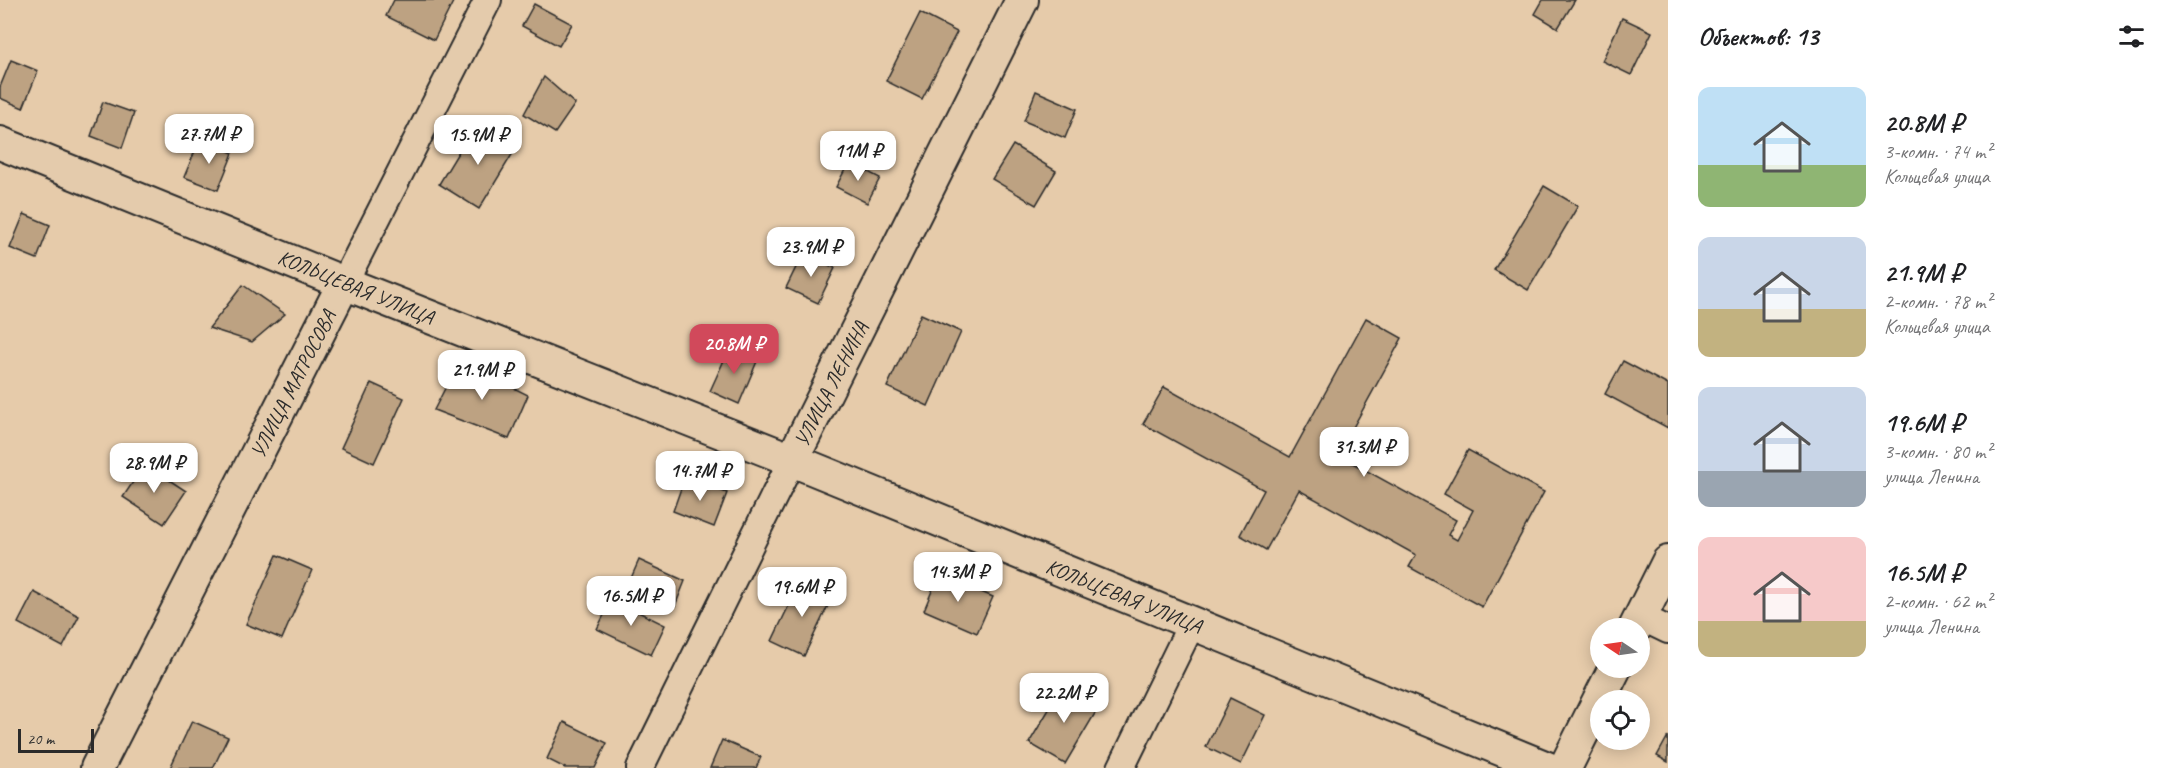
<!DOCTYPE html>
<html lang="ru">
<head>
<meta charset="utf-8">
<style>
	body { margin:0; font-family:Caveat,sans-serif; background:#f6f6f6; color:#202124; height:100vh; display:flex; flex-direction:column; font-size:22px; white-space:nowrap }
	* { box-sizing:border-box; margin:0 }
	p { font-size:20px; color:#757577 }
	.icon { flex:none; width:33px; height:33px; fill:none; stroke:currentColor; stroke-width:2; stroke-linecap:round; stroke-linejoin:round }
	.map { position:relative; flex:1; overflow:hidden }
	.details { display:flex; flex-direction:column; background:#fff; width:510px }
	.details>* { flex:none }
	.needle { width:39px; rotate:283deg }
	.fabs { position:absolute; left:1590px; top:618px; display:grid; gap:12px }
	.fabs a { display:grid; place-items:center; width:60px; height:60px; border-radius:50%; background:#fff; box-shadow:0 3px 15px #0003; font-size:30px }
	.scale { position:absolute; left:18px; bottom:15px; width:76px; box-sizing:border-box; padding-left:6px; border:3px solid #2b2b2b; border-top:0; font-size:16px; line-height:21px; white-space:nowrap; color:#2b2b2b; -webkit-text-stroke:4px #e4cbac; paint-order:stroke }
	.price { position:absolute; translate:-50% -51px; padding:0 14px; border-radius:12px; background:#fff; color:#222; font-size:20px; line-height:39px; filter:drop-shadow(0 2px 3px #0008) }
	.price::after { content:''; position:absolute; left:50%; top:36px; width:18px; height:14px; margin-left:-9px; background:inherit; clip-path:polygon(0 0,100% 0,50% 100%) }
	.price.active { background:#d1495b; color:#fff }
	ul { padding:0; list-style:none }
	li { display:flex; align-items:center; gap:18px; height:150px; padding:0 30px }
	li span { display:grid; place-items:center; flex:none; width:168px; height:120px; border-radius:12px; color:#555 }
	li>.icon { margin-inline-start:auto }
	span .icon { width:72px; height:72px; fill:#fffc; stroke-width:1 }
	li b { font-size:26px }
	h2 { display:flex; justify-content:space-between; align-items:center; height:72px; padding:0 30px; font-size:26px }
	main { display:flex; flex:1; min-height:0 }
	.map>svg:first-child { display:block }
	.building { fill:#bda282; stroke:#2b2b2b; stroke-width:1.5 }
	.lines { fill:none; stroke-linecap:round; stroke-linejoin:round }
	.minor-casing { stroke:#2b2b2b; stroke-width:30 }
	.tertiary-casing { stroke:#2b2b2b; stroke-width:36 }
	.minor { stroke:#e4cbac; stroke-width:26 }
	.tertiary { stroke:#e4cbac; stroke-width:32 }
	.labels { text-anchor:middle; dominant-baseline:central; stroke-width:6; stroke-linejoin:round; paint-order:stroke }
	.street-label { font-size:21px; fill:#2b2b2b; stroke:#e4cbac }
</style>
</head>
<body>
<main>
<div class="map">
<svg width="1668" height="768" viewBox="0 0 1668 768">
	<rect width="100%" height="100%" fill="#e6cbaa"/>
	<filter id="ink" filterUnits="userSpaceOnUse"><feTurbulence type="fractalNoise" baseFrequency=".0167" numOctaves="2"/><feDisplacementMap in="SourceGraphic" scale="12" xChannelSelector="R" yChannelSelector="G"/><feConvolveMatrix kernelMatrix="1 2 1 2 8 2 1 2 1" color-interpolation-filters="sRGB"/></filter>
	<g filter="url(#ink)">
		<!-- building -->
		<g class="building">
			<polygon points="394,0 454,0 434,40 386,16"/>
			<polygon points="1543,0 1575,0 1558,28 1535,14"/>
			<polygon points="534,4 572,24 559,46 522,26"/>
			<polygon points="920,13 957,32 922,99 886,81"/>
			<polygon points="1622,18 1652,32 1631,75 1602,61"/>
			<polygon points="11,60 38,71 23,108 0,98 0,87"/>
			<polygon points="544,77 575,104 555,133 524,114"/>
			<polygon points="1036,91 1077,109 1065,138 1024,121"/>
			<polygon points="103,102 134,113 122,148 91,136"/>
			<polygon points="476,123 516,148 479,209 439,184"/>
			<polygon points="200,139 233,153 218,190 184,177"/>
			<polygon points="1013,145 1056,171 1036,205 992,179"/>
			<polygon points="849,162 880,178 867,203 836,187"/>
			<polygon points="1544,186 1578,206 1528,290 1494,270"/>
			<polygon points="24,214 50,225 37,259 10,248"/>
			<polygon points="803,253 835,268 818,303 786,288"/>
			<polygon points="243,285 285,314 252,342 209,328"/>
			<polygon points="921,314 961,332 928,406 887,387"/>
			<polygon points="1366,318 1402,338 1338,455 1456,520 1448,535 1457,540 1473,510 1444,494 1468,450 1544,492 1482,607 1409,567 1416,555 1299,490 1266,550 1240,535 1264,490 1143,424 1164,387 1290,457"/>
			<polygon points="730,347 758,359 739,404 710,391"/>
			<polygon points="459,361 528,395 509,439 434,410"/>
			<polygon points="1623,361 1668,385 1668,428 1605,394"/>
			<polygon points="371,383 404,398 374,463 341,448"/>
			<polygon points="145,464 186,491 164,524 123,497"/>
			<polygon points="685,477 727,493 714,527 673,511"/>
			<polygon points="277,555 312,570 282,639 246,624"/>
			<polygon points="639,560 685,581 675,606 628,585"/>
			<polygon points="939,574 993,597 977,633 924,610"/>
			<polygon points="801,580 833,595 804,656 772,641"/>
			<polygon points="34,592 79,616 63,647 18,623"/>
			<polygon points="612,599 665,625 651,655 597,629"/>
			<polygon points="1064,684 1100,705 1065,764 1029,743"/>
			<polygon points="1230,698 1265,715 1241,764 1206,747"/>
			<polygon points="192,721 228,737 213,768 170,768"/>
			<polygon points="564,722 607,743 595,768 565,768 547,759"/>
			<polygon points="1668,736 1668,762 1657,756"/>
			<polygon points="722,740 761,757 756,768 710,768"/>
		</g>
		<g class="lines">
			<defs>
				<g id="minor">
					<polyline points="344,283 488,0"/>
					<polyline points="1641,617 1668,630"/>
					<polyline points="640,768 792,460"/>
					<polyline points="1121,768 1192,623"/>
				</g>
				<g id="tertiary">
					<polyline points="0,143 344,283 792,460 1547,768"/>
					<polyline points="792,460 1022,0"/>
					<polyline points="1635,628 1668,562"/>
					<polyline points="97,768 344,283"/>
					<polyline points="1565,768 1615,668"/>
				</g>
			</defs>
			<!-- minor casing -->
			<use href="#minor" class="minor-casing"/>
			<!-- tertiary casing -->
			<use href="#tertiary" class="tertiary-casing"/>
			<!-- minor -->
			<use href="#minor" class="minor"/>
			<!-- tertiary -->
			<use href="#tertiary" class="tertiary"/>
		</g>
	</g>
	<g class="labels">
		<!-- street labels -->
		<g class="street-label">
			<text transform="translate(356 287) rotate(22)">КОЛЬЦЕВАЯ УЛИЦА</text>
			<text transform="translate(293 384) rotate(-63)">УЛИЦА МАТРОСОВА</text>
			<text transform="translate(831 384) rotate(-63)">УЛИЦА ЛЕНИНА</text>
			<text transform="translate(1124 596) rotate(22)">КОЛЬЦЕВАЯ УЛИЦА</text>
		</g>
	</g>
</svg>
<div class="fabs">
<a><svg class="needle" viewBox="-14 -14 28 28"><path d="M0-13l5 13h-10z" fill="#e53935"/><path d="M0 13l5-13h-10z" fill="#757577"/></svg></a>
<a><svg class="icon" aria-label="locate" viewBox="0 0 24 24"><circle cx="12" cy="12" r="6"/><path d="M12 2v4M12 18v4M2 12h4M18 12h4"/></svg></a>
</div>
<div class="scale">20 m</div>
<b class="price" style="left:209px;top:165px">27.7M ₽</b>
<b class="price" style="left:478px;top:166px">15.9M ₽</b>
<b class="price" style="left:858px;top:182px">11M ₽</b>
<b class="price" style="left:811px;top:278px">23.9M ₽</b>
<b class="price active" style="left:734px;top:375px">20.8M ₽</b>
<b class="price" style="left:482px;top:401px">21.9M ₽</b>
<b class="price" style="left:1364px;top:478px">31.3M ₽</b>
<b class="price" style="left:154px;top:494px">28.9M ₽</b>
<b class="price" style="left:700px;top:502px">14.7M ₽</b>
<b class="price" style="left:958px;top:603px">14.3M ₽</b>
<b class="price" style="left:802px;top:618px">19.6M ₽</b>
<b class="price" style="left:631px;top:627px">16.5M ₽</b>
<b class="price" style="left:1064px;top:724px">22.2M ₽</b>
</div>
<section class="details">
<h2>Объектов: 13<svg class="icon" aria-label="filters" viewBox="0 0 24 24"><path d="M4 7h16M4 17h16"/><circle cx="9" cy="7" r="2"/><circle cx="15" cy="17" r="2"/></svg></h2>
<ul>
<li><span style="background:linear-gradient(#bfe0f5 65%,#8fb573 0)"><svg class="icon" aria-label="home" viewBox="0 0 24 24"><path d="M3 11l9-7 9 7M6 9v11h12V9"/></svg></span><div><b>20.8M ₽</b><p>3-комн. · 74 m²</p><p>Кольцевая улица</p></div></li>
<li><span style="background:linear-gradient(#c9d6e8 60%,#c2b280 0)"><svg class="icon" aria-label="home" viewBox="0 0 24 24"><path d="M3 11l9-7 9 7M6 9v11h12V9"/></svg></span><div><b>21.9M ₽</b><p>2-комн. · 78 m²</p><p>Кольцевая улица</p></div></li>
<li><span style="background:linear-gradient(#c9d6e8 70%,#9aa5b1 0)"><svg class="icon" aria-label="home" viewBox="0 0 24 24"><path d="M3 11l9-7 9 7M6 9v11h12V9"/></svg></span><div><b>19.6M ₽</b><p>3-комн. · 80 m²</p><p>улица Ленина</p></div></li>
<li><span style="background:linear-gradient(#f6c9c9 70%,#c2b280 0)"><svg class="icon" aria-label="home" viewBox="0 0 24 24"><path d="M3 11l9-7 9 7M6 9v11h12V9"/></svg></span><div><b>16.5M ₽</b><p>2-комн. · 62 m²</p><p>улица Ленина</p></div></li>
</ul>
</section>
</main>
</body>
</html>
